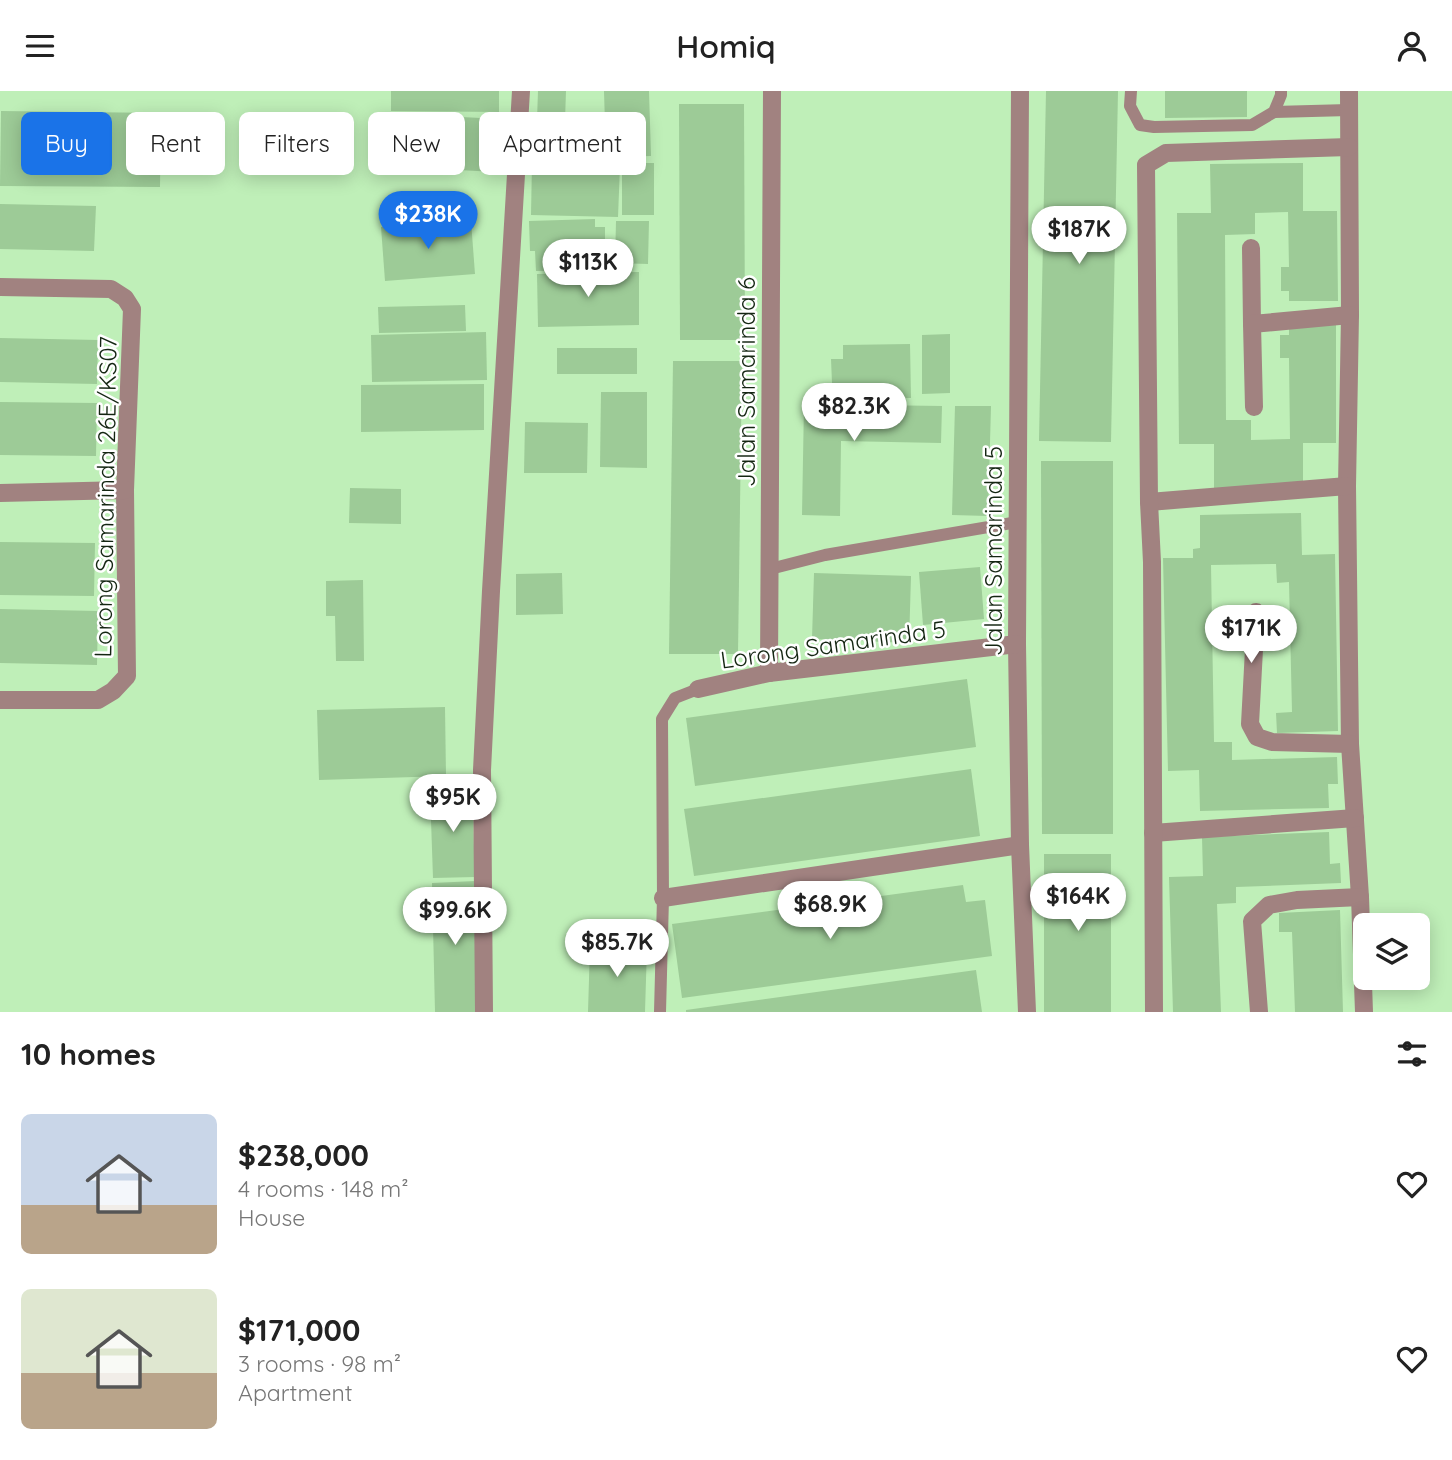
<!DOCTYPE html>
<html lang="en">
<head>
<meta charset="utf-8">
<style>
	body { margin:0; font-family:Quicksand,sans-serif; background:#f6f6f6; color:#222; height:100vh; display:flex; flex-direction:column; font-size:26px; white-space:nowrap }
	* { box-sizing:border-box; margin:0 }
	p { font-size:23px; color:#767676 }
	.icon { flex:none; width:38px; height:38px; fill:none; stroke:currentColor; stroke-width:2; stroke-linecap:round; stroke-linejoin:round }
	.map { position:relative; height:921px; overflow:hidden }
	.side { display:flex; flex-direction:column; background:#fff; flex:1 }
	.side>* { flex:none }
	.banner { position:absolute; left:21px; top:21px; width:700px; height:63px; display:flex; gap:14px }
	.fabs { position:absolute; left:1353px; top:822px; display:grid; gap:14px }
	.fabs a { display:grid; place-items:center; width:77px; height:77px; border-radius:10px; background:#fff; box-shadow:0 4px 18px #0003; font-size:35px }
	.price { position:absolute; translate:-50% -60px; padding:0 16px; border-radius:24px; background:#fff; color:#222; font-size:23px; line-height:46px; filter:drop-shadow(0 2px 4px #0008) }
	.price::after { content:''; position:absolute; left:50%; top:42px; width:21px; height:16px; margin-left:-10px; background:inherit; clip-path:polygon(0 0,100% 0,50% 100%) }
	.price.on { background:#1a73e8; color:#fff }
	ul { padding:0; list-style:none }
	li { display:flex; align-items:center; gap:21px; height:175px; padding:0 21px }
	li span { display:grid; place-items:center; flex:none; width:196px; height:140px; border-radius:10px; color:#555 }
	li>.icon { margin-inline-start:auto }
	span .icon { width:84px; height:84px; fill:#fffc; stroke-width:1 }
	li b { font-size:30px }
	h2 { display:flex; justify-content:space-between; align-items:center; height:84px; padding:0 21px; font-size:30px }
	.chip { padding:0 24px; border-radius:10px; background:#fff; box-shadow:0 4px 18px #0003; font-size:24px; line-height:63px }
	.chip.on { background:#1a73e8; color:#fff }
	header { display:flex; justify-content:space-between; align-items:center; height:91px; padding:0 21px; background:#fff; font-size:32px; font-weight:600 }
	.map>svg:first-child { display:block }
	.building { fill:#9dcb97 }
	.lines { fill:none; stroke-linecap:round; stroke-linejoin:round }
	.service { stroke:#a18280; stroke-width:12 }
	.minor { stroke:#a18280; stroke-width:18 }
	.labels { text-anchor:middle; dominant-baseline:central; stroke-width:5; stroke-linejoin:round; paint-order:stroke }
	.street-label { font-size:24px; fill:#142612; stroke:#fff }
</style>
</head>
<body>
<header><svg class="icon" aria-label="menu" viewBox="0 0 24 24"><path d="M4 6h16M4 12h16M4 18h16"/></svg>Homiq<svg class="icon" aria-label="person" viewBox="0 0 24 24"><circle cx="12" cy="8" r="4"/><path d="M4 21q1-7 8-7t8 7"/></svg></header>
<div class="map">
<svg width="1452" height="921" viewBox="0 0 1452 921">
	<rect width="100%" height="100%" fill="#bfefb8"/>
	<!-- building -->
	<g class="building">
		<polygon points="391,0 499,0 499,21 391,20"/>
		<polygon points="538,0 566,0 564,59 536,58"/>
		<polygon points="604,0 649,0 651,65 606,66"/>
		<polygon points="1046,0 1118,0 1111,351 1039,350"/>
		<polygon points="1165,0 1247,0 1247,26 1165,27"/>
		<polygon points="679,13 744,13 745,249 680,249"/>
		<polygon points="1,20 161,22 160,96 0,95"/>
		<polygon points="405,23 499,28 496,81 402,76"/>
		<polygon points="532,72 620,75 618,126 531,124"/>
		<rect x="622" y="72" width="32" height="52"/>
		<polygon points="1303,72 1303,120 1337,120 1338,210 1289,210 1289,200 1281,200 1281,176 1289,176 1288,121 1255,122 1255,143 1225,144 1226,329 1251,329 1251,349 1290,348 1289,267 1280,267 1280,244 1289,244 1289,235 1336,234 1336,352 1303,352 1303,398 1214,399 1214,353 1179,353 1177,122 1211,122 1210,73"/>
		<polygon points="0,113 96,115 94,160 0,158"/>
		<polygon points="595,128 595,136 605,136 605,163 596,163 596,179 536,180 535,160 530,160 529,130"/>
		<polygon points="471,130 475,183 385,190 381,136"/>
		<polygon points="616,130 649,130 648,173 615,172"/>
		<polygon points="639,181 639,234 538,236 537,183"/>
		<polygon points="465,214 466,240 379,242 378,216"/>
		<polygon points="486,241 487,289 372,291 371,244"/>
		<polygon points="950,243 950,302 922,303 922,244"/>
		<polygon points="0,247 98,249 97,293 0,291"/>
		<polygon points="910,253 911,307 843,308 843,292 832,292 831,268 843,268 843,254"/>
		<rect x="557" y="257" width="80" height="26"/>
		<polygon points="673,270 742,270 738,563 669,563"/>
		<polygon points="484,293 484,339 361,341 361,294"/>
		<polygon points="601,301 647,301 647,377 600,376"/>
		<polygon points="0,311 97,312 96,365 0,364"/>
		<polygon points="804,313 942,315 941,352 841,350 840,425 802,424"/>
		<polygon points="955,315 991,315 988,425 952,424"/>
		<polygon points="525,331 588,332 587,382 524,382"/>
		<polygon points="1041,370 1113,370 1113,743 1042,743"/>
		<polygon points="350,397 401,398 401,433 349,432"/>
		<polygon points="1301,422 1302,464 1335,463 1338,640 1277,642 1276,622 1292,621 1289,491 1277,492 1276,473 1211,474 1214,651 1232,651 1232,669 1337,666 1338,693 1328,693 1329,717 1200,720 1199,679 1168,680 1163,467 1193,467 1193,458 1200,457 1200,424"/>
		<polygon points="0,451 95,452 94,505 0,504"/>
		<polygon points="980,476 984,528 923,534 919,481"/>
		<polygon points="562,482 563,523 516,524 516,483"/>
		<polygon points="814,482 911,485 909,552 812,548"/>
		<polygon points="363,489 364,570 336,570 335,525 326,525 326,490"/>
		<polygon points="0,518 98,520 97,574 0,572"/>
		<polygon points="967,588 976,656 695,695 686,627"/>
		<polygon points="445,616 446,685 319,689 317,619"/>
		<polygon points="971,678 980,745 694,785 684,718"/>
		<polygon points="472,698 475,786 433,787 430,700"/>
		<polygon points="1329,741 1330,773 1340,772 1341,792 1236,796 1236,812 1217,813 1221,921 1173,921 1169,786 1203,785 1202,746"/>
		<rect x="1044" y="763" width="67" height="158"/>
		<polygon points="476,790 478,921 435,921 432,792"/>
		<polygon points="963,794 966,811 985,809 992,865 682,907 672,833"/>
		<polygon points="1340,819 1343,921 1295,921 1292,841 1279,841 1279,822"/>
		<polygon points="590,855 647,856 645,921 588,921"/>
		<polygon points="976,879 982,921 686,921 686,919"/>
	</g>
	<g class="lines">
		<!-- service -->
		<g class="service">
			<polyline points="1131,0 1130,15 1140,34 1154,36 1252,34 1274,21 1281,4 1281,0"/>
			<polyline points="1274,21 1349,19"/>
			<polyline points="770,478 825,464 1018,431"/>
			<polyline points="660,921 663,807 662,628 675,607 698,598"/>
		</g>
		<!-- minor -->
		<g class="minor">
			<polyline points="1020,0 1017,553 1020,754 1027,921"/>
			<polyline points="1349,0 1350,224 1347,395 1350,653 1360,806 1364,921"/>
			<polyline points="1251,157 1252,233"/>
			<polyline points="0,196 111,198 125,207 132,218 125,399 127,585 113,600 98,609 0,609"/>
			<polyline points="1254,316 1252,233 1350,224"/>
			<polyline points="0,402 125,399"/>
			<polyline points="1149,411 1347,395"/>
			<polyline points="1256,521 1250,633 1257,646 1272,651 1350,653"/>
			<polyline points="769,582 772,0"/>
			<polyline points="698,598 769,582 1017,553"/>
			<polyline points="1153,742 1355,727"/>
			<polyline points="663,807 1020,754"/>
			<polyline points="484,921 482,679 491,500 521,0"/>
			<polyline points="1154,921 1152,471 1149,411 1146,74 1166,62 1349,56"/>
			<polyline points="1259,921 1252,830 1269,814 1297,809 1360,806"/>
		</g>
	</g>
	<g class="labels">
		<!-- street labels -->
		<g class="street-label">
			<text transform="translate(746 291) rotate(-90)">Jalan Samarinda 6</text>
			<text transform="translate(105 406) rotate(-89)">Lorong Samarinda 26E/KS07</text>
			<text transform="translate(993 460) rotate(-90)">Jalan Samarinda 5</text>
			<text transform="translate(833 553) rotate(-8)">Lorong Samarinda 5</text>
		</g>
	</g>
</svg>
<div class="fabs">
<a><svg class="icon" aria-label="layers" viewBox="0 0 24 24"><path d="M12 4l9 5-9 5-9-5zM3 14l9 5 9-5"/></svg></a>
</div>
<b class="price on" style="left:428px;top:160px">$238K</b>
<b class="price" style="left:1079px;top:175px">$187K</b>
<b class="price" style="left:588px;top:208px">$113K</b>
<b class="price" style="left:854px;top:352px">$82.3K</b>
<b class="price" style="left:1251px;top:574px">$171K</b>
<b class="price" style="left:453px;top:743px">$95K</b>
<b class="price" style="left:1078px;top:842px">$164K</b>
<b class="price" style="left:830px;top:850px">$68.9K</b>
<b class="price" style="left:455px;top:856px">$99.6K</b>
<b class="price" style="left:617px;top:888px">$85.7K</b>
<div class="banner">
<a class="chip on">Buy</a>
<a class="chip">Rent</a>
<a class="chip">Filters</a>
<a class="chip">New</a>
<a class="chip">Apartment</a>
</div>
</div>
<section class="side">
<h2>10 homes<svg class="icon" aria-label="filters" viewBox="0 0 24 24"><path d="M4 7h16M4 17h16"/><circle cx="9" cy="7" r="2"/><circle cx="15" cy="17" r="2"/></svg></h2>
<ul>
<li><span style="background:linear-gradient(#c9d6e8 65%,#b9a48a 0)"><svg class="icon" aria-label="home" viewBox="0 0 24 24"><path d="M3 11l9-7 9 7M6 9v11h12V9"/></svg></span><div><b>$238,000</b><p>4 rooms · 148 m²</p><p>House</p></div><svg class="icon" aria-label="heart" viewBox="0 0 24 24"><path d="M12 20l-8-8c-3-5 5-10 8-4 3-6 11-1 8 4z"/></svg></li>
<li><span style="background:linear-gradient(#dfe7d0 60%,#b9a48a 0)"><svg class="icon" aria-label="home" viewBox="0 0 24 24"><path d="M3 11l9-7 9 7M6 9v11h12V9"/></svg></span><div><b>$171,000</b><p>3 rooms · 98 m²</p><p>Apartment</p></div><svg class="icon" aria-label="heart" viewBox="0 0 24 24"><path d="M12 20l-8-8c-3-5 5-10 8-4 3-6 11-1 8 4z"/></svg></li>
</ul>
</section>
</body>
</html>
